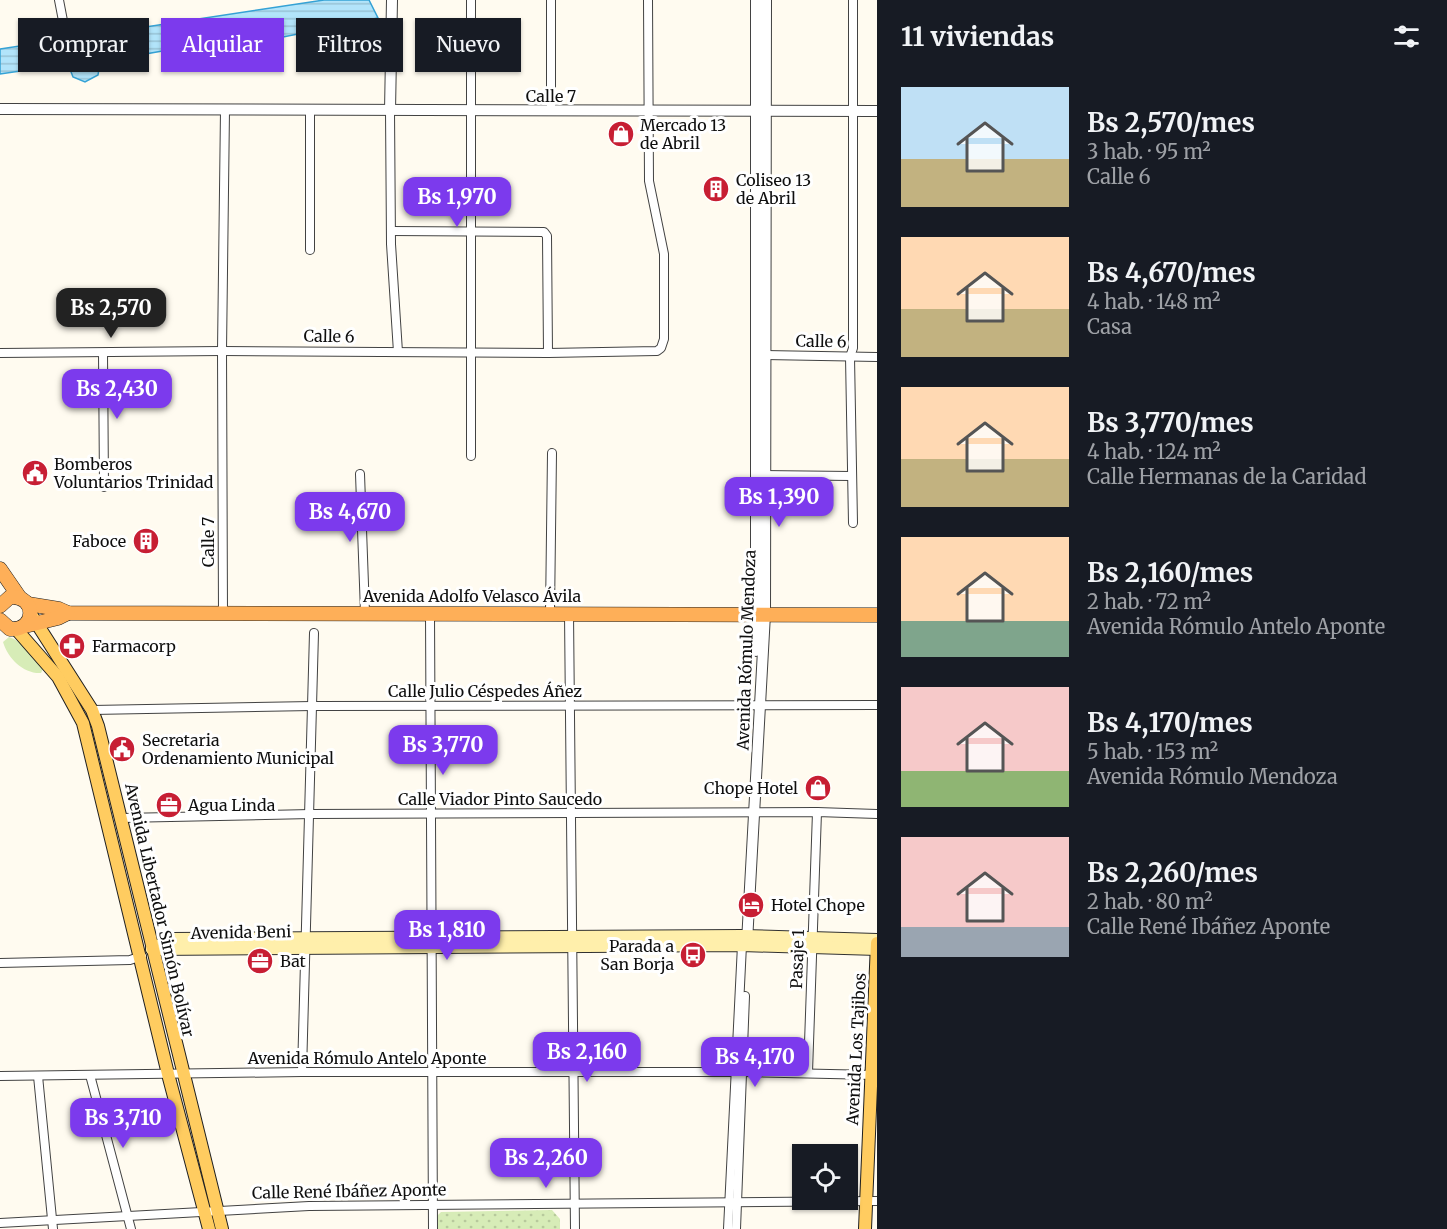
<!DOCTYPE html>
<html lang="es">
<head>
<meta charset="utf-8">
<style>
	body { margin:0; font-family:Merriweather,serif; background:#242831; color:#f1f3f6; height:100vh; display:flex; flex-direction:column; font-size:22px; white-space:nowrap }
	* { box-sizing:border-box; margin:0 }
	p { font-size:20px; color:#9ea1a6 }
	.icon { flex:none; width:33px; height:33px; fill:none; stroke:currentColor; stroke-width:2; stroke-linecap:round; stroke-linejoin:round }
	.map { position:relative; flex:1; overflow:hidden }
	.drawer { display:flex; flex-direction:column; background:#171b24; width:570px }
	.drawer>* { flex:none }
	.top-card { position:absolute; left:18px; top:18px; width:570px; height:54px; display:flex; gap:12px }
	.tools { position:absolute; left:792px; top:1144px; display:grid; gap:12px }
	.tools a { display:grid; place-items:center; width:66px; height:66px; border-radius:0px; background:#171b24; box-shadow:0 2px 4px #0004; font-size:30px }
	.price { position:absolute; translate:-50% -51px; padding:0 14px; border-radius:12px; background:#7c3aed; color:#fff; font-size:20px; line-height:39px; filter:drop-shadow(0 2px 3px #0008) }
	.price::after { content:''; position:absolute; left:50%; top:36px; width:18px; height:14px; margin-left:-9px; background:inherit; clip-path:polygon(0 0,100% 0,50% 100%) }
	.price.active { background:#222; color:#fff }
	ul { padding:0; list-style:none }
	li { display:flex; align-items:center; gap:18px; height:150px; padding:0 24px }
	li span { display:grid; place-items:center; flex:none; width:168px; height:120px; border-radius:0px; color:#555 }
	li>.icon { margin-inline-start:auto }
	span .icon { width:72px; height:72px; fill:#fffc; stroke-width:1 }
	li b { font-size:26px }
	h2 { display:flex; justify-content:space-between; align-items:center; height:72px; padding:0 24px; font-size:26px }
	.chip { padding:0 21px; border-radius:0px; background:#171b24; box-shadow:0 2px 4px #0004; font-size:21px; line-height:54px }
	.chip.active { background:#7c3aed; color:#fff }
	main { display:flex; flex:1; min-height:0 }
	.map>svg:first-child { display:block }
	.grass { fill:url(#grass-dots) }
	.garden { fill:#d7ecb7 }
	.water { fill:url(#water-rules); stroke:#35a2d5; stroke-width:1.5 }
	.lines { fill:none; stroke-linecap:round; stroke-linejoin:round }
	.minor-casing { stroke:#424242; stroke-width:10 }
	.tertiary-casing { stroke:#424242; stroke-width:12 }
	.secondary-casing { stroke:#313131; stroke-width:14 }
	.primary-casing { stroke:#202020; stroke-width:14 }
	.trunk-casing { stroke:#202020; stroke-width:15 }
	.minor { stroke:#fff; stroke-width:8 }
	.tertiary { stroke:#fff; stroke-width:10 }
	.secondary { stroke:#ffefab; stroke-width:12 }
	.primary { stroke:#ffcc60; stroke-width:12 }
	.trunk { stroke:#feaf58; stroke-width:14 }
	.labels { text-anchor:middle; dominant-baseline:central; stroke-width:6; stroke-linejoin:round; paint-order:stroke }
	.street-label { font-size:16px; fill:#0f0f0f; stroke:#fff }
	.poi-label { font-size:16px; fill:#0f0f0f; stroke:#fff; text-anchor:start }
</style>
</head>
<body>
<main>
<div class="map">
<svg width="877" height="1229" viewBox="0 0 877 1229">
	<defs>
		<pattern id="grass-dots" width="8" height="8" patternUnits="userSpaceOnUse" patternTransform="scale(1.5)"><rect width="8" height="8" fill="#d7ecb7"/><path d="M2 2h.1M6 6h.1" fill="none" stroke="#b7c99c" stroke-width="1.8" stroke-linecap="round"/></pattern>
		<pattern id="water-rules" width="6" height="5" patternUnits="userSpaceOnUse" patternTransform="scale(1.5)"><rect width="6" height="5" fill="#b2e4fa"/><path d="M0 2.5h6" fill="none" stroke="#98c2d5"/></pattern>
	</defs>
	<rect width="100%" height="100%" fill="#fffbf0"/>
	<!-- grass -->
	<polygon class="grass" points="552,1210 560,1219 560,1229 436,1229 436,1217 441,1212"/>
	<!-- garden -->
	<path class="garden" d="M9 637C22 641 35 659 43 669L41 673C24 674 8 659 3 642Z"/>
	<!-- water -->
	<polygon class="water" points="324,0 369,0 378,18 278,38 228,46 208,43 100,62 98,75 85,82 73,77 68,64 0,74 0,49"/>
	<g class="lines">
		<defs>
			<g id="minor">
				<polyline points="59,0 64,26"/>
				<polyline points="310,111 310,250"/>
				<polyline points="390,111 391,244 398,352"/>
				<polyline points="551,111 551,0"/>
				<polyline points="391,231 544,232 547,236 548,353"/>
				<polyline points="0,353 222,351 548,353 657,351 661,348 664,339 664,254 649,181 648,0"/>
				<polyline points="103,353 104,487"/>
				<polyline points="765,355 877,357"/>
				<polyline points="471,456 471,0"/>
				<polyline points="360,474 365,612"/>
				<polyline points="762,475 851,476"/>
				<polyline points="853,523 850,357 853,348 853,0"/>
				<polyline points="223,613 222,351 225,110"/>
				<polyline points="550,613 552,453"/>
				<polyline points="569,613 575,1229"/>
				<polyline points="430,614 433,1229"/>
				<polyline points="92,710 312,706 877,705"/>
				<polyline points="122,818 311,814 817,812 877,814"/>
				<polyline points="0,963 130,960 142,956"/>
				<polyline points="302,1072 314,633"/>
				<polyline points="808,1072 817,812"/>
				<polyline points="90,1075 131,1229"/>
				<polyline points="0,1076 302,1072 743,1072 875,1075"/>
				<polyline points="38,1076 53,1229"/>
				<polyline points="0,1223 309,1206 877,1201"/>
				<polyline points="728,1229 742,945"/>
				<polyline points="736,1229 745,996"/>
			</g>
			<g id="tertiary">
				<polyline points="756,0 756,651"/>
				<polyline points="0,109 877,111"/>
				<polyline points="390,111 392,0"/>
				<polyline points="747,942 765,614 766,0"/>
			</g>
			<g id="secondary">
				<polyline points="152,949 172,939 743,936 877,940"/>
				<polyline points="152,949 742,945 877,949"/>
			</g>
			<g id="primary">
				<polyline points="32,616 92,710 98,726 222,1229"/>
				<polyline points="16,629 58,677 83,723 168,1074 209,1229"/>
				<polyline points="865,1229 877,943"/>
			</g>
			<g id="trunk">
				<polyline points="0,569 20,598"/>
				<polyline points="28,604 59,609 68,613 877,615"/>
				<path d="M0 606 10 597C37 595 37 631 10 629L0 620"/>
				<polyline points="25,626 58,618 68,613"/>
			</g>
		</defs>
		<!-- minor casing -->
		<use href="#minor" class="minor-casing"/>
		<!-- tertiary casing -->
		<use href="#tertiary" class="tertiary-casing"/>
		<!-- secondary casing -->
		<use href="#secondary" class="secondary-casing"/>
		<!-- primary casing -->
		<use href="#primary" class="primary-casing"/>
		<!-- trunk casing -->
		<use href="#trunk" class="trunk-casing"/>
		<!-- minor -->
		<use href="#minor" class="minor"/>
		<!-- tertiary -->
		<use href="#tertiary" class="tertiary"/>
		<!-- secondary -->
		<use href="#secondary" class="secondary"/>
		<!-- primary -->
		<use href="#primary" class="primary"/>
		<!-- trunk -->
		<use href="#trunk" class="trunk"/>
	</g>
	<!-- icons -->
	<defs>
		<symbol id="shop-disc" viewBox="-11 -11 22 22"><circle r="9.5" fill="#c71e33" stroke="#fff"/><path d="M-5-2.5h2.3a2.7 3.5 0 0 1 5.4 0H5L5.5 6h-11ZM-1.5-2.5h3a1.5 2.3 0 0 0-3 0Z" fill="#fff"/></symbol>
		<symbol id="building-disc" viewBox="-11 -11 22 22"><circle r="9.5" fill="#c71e33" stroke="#fff"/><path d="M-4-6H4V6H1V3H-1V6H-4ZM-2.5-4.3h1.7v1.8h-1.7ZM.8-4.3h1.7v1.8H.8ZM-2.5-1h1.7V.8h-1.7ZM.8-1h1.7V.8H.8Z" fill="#fff"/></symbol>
		<symbol id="civic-disc" viewBox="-11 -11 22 22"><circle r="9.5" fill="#c71e33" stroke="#fff"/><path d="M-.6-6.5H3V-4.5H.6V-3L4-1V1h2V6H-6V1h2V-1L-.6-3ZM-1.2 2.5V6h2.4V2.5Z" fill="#fff"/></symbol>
		<symbol id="pharmacy-disc" viewBox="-11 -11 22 22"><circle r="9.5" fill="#c71e33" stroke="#fff"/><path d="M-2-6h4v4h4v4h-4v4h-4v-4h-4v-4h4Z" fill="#fff"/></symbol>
		<symbol id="office-disc" viewBox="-11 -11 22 22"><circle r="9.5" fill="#c71e33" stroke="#fff"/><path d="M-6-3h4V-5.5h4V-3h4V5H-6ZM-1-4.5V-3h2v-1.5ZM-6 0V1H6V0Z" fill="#fff"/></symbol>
		<symbol id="hotel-disc" viewBox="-11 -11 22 22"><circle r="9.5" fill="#c71e33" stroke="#fff"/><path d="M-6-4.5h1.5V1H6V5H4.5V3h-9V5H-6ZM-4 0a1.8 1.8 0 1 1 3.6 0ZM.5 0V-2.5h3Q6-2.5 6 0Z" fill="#fff"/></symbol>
		<symbol id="bus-disc" viewBox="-11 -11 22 22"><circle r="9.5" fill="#c71e33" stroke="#fff"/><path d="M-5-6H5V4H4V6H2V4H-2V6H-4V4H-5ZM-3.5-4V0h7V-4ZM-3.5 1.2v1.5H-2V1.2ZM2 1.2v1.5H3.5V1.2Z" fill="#fff"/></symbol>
	</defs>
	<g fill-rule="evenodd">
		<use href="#shop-disc" x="606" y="119" width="30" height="30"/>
		<use href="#building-disc" x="701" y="174" width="30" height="30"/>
		<use href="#civic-disc" x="20" y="458" width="30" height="30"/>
		<use href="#building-disc" x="131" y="526" width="30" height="30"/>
		<use href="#pharmacy-disc" x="57" y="631" width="30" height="30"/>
		<use href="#civic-disc" x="107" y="734" width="30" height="30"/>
		<use href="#shop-disc" x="803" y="773" width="30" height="30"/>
		<use href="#office-disc" x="154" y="790" width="30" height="30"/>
		<use href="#hotel-disc" x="736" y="890" width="30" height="30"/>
		<use href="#bus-disc" x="678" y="940" width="30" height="30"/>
		<use href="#office-disc" x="245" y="946" width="30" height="30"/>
	</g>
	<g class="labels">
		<!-- street labels -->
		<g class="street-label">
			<text x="551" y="96">Calle 7</text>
			<text transform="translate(329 336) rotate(1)">Calle 6</text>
			<text transform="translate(821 341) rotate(1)">Calle 6</text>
			<text transform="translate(208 542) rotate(-90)">Calle 7</text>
			<text x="472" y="596">Avenida Adolfo Velasco Ávila</text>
			<text transform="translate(746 650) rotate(-88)">Avenida Rómulo Mendoza</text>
			<text x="485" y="691">Calle Julio Céspedes Áñez</text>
			<text x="500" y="799">Calle Viador Pinto Saucedo</text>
			<text transform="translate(160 910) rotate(77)">Avenida Libertador Simón Bolívar</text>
			<text transform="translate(241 932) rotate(-1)">Avenida Beni</text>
			<text transform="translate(797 959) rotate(-88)">Pasaje 1</text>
			<text transform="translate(856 1049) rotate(-87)">Avenida Los Tajibos</text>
			<text x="367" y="1058">Avenida Rómulo Antelo Aponte</text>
			<text transform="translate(349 1191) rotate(-1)">Calle René Ibáñez Aponte</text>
		</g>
		<!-- poi labels -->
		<g class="poi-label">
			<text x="640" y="125">Mercado 13<tspan x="640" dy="18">de Abril</tspan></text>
			<text x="736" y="180">Coliseo 13<tspan x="736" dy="18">de Abril</tspan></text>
			<text x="54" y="464">Bomberos<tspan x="54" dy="18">Voluntarios Trinidad</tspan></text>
			<text x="126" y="541" text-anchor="end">Faboce</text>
			<text x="92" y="646">Farmacorp</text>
			<text x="142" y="740">Secretaria<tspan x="142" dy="18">Ordenamiento Municipal</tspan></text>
			<text x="798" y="788" text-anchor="end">Chope Hotel</text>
			<text x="188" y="805">Agua Linda</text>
			<text x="771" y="905">Hotel Chope</text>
			<text x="674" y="946" text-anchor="end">Parada a<tspan x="674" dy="18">San Borja</tspan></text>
			<text x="280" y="961">Bat</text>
		</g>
	</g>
</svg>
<div class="tools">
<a><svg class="icon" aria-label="locate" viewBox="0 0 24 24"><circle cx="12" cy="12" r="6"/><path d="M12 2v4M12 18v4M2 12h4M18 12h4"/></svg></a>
</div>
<b class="price" style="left:457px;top:228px">Bs 1,970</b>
<b class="price active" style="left:111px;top:339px">Bs 2,570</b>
<b class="price" style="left:117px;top:420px">Bs 2,430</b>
<b class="price" style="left:779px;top:528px">Bs 1,390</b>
<b class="price" style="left:350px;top:543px">Bs 4,670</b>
<b class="price" style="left:443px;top:776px">Bs 3,770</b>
<b class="price" style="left:447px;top:961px">Bs 1,810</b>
<b class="price" style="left:587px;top:1083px">Bs 2,160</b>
<b class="price" style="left:755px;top:1088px">Bs 4,170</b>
<b class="price" style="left:123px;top:1149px">Bs 3,710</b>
<b class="price" style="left:546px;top:1189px">Bs 2,260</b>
<div class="top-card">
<a class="chip">Comprar</a>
<a class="chip active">Alquilar</a>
<a class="chip">Filtros</a>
<a class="chip">Nuevo</a>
</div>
</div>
<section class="drawer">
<h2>11 viviendas<svg class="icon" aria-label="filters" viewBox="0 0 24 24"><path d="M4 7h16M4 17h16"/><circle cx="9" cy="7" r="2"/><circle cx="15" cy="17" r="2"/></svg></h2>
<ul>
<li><span style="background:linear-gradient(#bfe0f5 60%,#c2b280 0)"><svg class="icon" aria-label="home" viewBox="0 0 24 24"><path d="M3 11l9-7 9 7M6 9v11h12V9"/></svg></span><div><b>Bs 2,570/mes</b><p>3 hab. · 95 m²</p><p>Calle 6</p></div></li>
<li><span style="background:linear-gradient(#ffd9b3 60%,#c2b280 0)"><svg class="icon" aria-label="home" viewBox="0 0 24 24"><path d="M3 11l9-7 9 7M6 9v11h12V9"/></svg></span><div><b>Bs 4,670/mes</b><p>4 hab. · 148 m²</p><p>Casa</p></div></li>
<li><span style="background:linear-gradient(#ffd9b3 60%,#c2b280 0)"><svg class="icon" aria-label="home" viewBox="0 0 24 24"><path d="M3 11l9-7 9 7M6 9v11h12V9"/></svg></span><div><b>Bs 3,770/mes</b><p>4 hab. · 124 m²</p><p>Calle Hermanas de la Caridad</p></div></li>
<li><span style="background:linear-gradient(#ffd9b3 70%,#7fa58c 0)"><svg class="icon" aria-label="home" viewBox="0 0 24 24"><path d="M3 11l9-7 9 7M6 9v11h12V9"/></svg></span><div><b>Bs 2,160/mes</b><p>2 hab. · 72 m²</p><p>Avenida Rómulo Antelo Aponte</p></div></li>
<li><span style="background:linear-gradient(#f6c9c9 70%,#8fb573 0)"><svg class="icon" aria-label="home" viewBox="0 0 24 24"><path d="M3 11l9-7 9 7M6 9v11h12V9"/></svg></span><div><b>Bs 4,170/mes</b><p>5 hab. · 153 m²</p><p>Avenida Rómulo Mendoza</p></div></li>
<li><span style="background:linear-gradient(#f6c9c9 75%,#9aa5b1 0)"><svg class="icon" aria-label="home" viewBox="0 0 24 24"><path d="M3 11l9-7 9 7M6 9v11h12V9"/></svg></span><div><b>Bs 2,260/mes</b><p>2 hab. · 80 m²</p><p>Calle René Ibáñez Aponte</p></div></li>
</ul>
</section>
</main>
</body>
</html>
